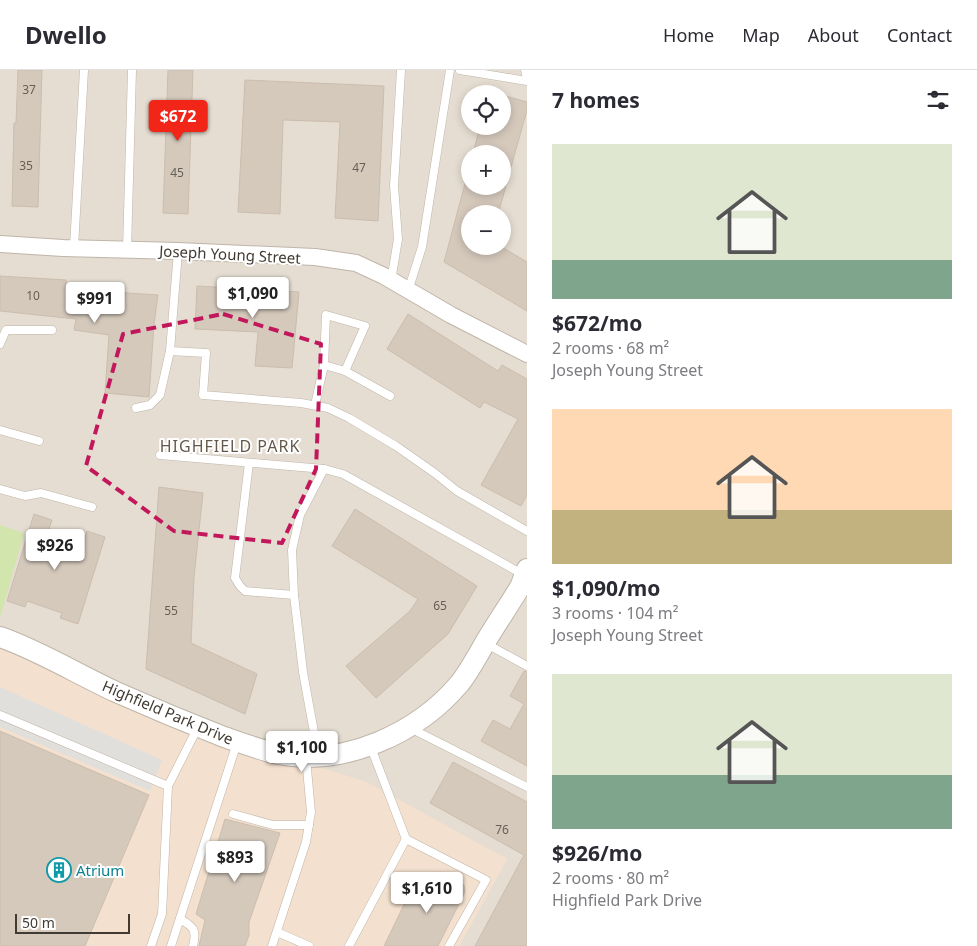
<!DOCTYPE html>
<html lang="en">
<head>
<meta charset="utf-8">
<style>
	body { margin:0; font-family:"Noto Sans",sans-serif; background:#f7f7f7; color:#2b2b33; height:100vh; display:flex; flex-direction:column; font-size:19px; white-space:nowrap }
	* { box-sizing:border-box; margin:0 }
	p { font-size:16px; color:#7c7c81 }
	.icon { flex:none; width:28px; height:28px; fill:none; stroke:currentColor; stroke-width:2; stroke-linecap:round; stroke-linejoin:round }
	.map { position:relative; flex:1; overflow:hidden }
	.panel { display:flex; flex-direction:column; background:#fff; width:450px }
	.panel>* { flex:none }
	.buttons { position:absolute; left:461px; top:15px; display:grid; gap:10px }
	.buttons a { display:grid; place-items:center; width:50px; height:50px; border-radius:50%; background:#fff; box-shadow:0 2px 8px #0003; font-size:25px }
	.scale { position:absolute; left:15px; bottom:12px; width:115px; box-sizing:border-box; padding-left:5px; border:2px solid #423b34; border-top:0; font-size:14px; line-height:18px; white-space:nowrap; color:#423b34; -webkit-text-stroke:4px #fff; paint-order:stroke }
	.price { position:absolute; translate:-50% -42px; padding:0 11px; border-radius:5px; background:#fff; color:#222; font-size:16px; line-height:32px; filter:drop-shadow(0 1px 2px #0008) }
	.price::after { content:''; position:absolute; left:50%; top:30px; width:15px; height:11px; margin-left:-8px; background:inherit; clip-path:polygon(0 0,100% 0,50% 100%) }
	.price.active { background:#f22519; color:#fff }
	ul { padding:0; list-style:none }
	li { display:grid; align-content:center; gap:10px; height:265px; padding:0 25px }
	li span { display:grid; place-items:center; height:155px; border-radius:0px; color:#555 }
	li>.icon { margin-inline-start:auto }
	span .icon { width:90px; height:90px; fill:#fffc; stroke-width:1 }
	li b { font-size:21px }
	h2 { display:flex; justify-content:space-between; align-items:center; height:60px; padding:0 25px; font-size:21px }
	header { display:flex; align-items:center; gap:30px; box-sizing:border-box; height:70px; padding:0 25px; background:#fff; border-bottom:1px solid #e1e1e2 }
	header strong { font-size:24px }
	nav { display:flex; gap:28px; margin-inline-start:auto; font-size:18px }
	main { display:flex; flex:1; min-height:0 }
	.map>svg:first-child { display:block }
	.residential { fill:#e5ddd1; fill-rule:evenodd }
	.commercial { fill:#f3e0ce }
	.green { fill:#d1e5ad }
	.parking { fill:#e1dfdc }
	.building { fill:#d5c9bc; stroke:#ccbdad }
	.lines { fill:none; stroke-linecap:round; stroke-linejoin:round }
	.service-casing { stroke:#bfb5a9; stroke-width:9 }
	.minor-casing { stroke:#bfb5a9; stroke-width:18 }
	.tertiary-casing { stroke:#bfb5a9; stroke-width:22 }
	.service { stroke:#fff; stroke-width:8 }
	.minor { stroke:#fff; stroke-width:16 }
	.tertiary { stroke:#fff; stroke-width:20 }
	.marked { fill:none; stroke:#c2185b; stroke-width:4; stroke-dasharray:10 6; stroke-linejoin:round }
	.labels { text-anchor:middle; dominant-baseline:central; stroke-width:4; stroke-linejoin:round; paint-order:stroke }
	.number-label { font-size:12px; fill:#675e56 }
	.street-label { font-size:15px; fill:#423b34; stroke:#fff }
	.culture-label { font-size:15px; fill:#0d838f; stroke:#fff; text-anchor:start }
	.neighbourhood-label { font-size:16px; letter-spacing:1px; fill:#65584b; stroke:#fff }
</style>
</head>
<body>
<header>
<strong>Dwello</strong>
<nav><a>Home</a><a>Map</a><a>About</a><a>Contact</a></nav>
</header>
<main>
<div class="map">
<svg width="527" height="876" viewBox="0 0 527 876">
	<rect width="100%" height="100%" fill="#f1ebe3"/>
	<!-- residential -->
	<path class="residential" d="M0 0H527V876H459L507 789 0 566ZM470 24H502V56H470ZM470 84H502V116H470ZM470 144H502V176H470Z"/>
	<!-- commercial -->
	<polygon class="commercial" points="0,566 234,670 367,712 507,789 459,876 0,876"/>
	<!-- green -->
	<polygon class="green" points="0,455 24,463 0,548"/>
	<!-- parking -->
	<polygon class="parking" points="0,617 162,690 150,721 0,657"/>
	<!-- building -->
	<g class="building">
		<polygon points="18,0 42,0 38,137 12,136 14,53 16,53"/>
		<polygon points="168,0 193,0 188,144 163,143"/>
		<polygon points="245,10 384,16 378,151 335,148 340,52 283,50 280,144 238,142"/>
		<polygon points="502,25 527,32 527,40 506,115 502,115 502,84 473,84 480,56 502,56"/>
		<polygon points="466,110 470,111 470,116 506,116 498,144 470,144 470,176 500,176 527,192 527,241 444,192"/>
		<polygon points="0,206 66,210 66,219 158,225 154,254 149,327 105,323 109,265 74,260 76,249 0,241"/>
		<polygon points="197,216 299,222 292,298 255,296 258,262 195,259"/>
		<polygon points="408,244 498,301 502,295 527,309 527,425 521,436 481,415 518,349 484,332 480,338 387,279"/>
		<polygon points="159,417 203,423 194,507 191,573 257,604 245,644 146,599"/>
		<polygon points="355,439 477,516 448,564 376,628 346,596 410,541 418,529 332,476"/>
		<polygon points="34,444 52,450 47,465 82,477 87,461 105,467 78,554 60,548 62,543 27,531 25,537 7,531"/>
		<polygon points="524,601 527,602 527,696 481,671 493,650 510,659 524,634 510,626"/>
		<polygon points="0,661 149,725 85,876 0,876"/>
		<polygon points="453,692 527,732 527,876 475,876 524,785 430,733"/>
		<polygon points="225,749 280,763 249,852 249,865 245,876 199,876 205,850 196,844"/>
		<polygon points="436,802 464,815 465,822 438,876 384,876 414,814 428,820"/>
	</g>
	<g class="lines">
		<defs>
			<g id="service">
				<polyline points="460,0 527,11"/>
				<polyline points="525,0 527,9"/>
				<polyline points="74,177 84,0"/>
				<polyline points="127,180 132,0"/>
				<polyline points="391,211 398,169 394,116 401,0"/>
				<polyline points="408,221 422,177 450,0"/>
				<polyline points="0,274 6,260 52,260"/>
				<polyline points="170,281 206,283 203,325 301,333 328,338 349,348 396,376 436,404 457,421 527,461"/>
				<polyline points="324,295 345,301"/>
				<polyline points="315,335 324,295 326,245 365,256 345,301 390,326"/>
				<polyline points="136,338 150,335 160,325 170,281 178,181"/>
				<polyline points="0,360 39,371"/>
				<polyline points="160,385 324,399"/>
				<polyline points="249,393 235,508 240,516 245,521 294,525"/>
				<polyline points="0,419 25,426 41,423 92,437"/>
				<polyline points="485,573 527,596"/>
				<polyline points="0,645 168,716 198,657"/>
				<polyline points="410,658 527,717"/>
				<polyline points="370,675 406,769 486,810 449,876"/>
				<polyline points="318,684 303,602 294,525 292,480 300,445 324,399 343,404 524,505"/>
				<polyline points="233,744 273,755 309,755"/>
				<path d="M180 849C194 857 197 860 193 876"/>
				<polyline points="277,862 309,876"/>
				<polyline points="151,876 162,844 168,716"/>
				<polyline points="171,876 237,673"/>
				<polyline points="272,876 306,772 311,742 306,688"/>
				<polyline points="349,876 406,769"/>
			</g>
			<polyline id="minor" points="0,174 63,178 178,181 315,187 356,193 384,206 451,245 527,284"/>
			<path id="tertiary" d="M0 567C38 580 79 605 116 622 152 638 188 653 224 667 242 673 260 680 278 684 345 697 418 663 460 613 470 600 478 585 486 571 497 553 509 535 520 517 523 511 524 505 527 499"/>
		</defs>
		<!-- service casing -->
		<use href="#service" class="service-casing"/>
		<!-- minor casing -->
		<use href="#minor" class="minor-casing"/>
		<!-- tertiary casing -->
		<use href="#tertiary" class="tertiary-casing"/>
		<!-- service -->
		<use href="#service" class="service"/>
		<!-- minor -->
		<use href="#minor" class="minor"/>
		<!-- tertiary -->
		<use href="#tertiary" class="tertiary"/>
	</g>
	<!-- marked area -->
	<path class="marked" d="M223 244 321 274 316 399 282 473 174 461 86 396 123 264Z"/>
	<!-- icons -->
	<defs>
		<symbol id="building-ring" viewBox="-11 -11 22 22"><circle r="9.5" fill="#fff" stroke="#0f9aa8" stroke-width="1.5"/><path d="M-4-6H4V6H1V3H-1V6H-4ZM-2.5-4.3h1.7v1.8h-1.7ZM.8-4.3h1.7v1.8H.8ZM-2.5-1h1.7V.8h-1.7ZM.8-1h1.7V.8H.8Z" fill="#0f9aa8"/></symbol>
	</defs>
	<g fill-rule="evenodd">
		<use href="#building-ring" x="45" y="786" width="28" height="28"/>
	</g>
	<g class="labels">
		<!-- number labels -->
		<g class="number-label">
			<text x="29" y="19">37</text>
			<text x="26" y="95">35</text>
			<text x="359" y="97">47</text>
			<text x="177" y="102">45</text>
			<text x="33" y="225">10</text>
			<text x="440" y="535">65</text>
			<text x="171" y="540">55</text>
			<text x="502" y="759">76</text>
		</g>
		<!-- street labels -->
		<g class="street-label">
			<text transform="translate(230 184) rotate(3)">Joseph Young Street</text>
			<text transform="translate(168 642) rotate(23)">Highfield Park Drive</text>
		</g>
		<!-- culture labels -->
		<g class="culture-label">
			<text x="76" y="800">Atrium</text>
		</g>
		<!-- neighbourhood labels -->
		<g class="neighbourhood-label">
			<text x="230" y="376">HIGHFIELD PARK</text>
		</g>
	</g>
</svg>
<div class="buttons">
<a><svg class="icon" aria-label="locate" viewBox="0 0 24 24"><circle cx="12" cy="12" r="6"/><path d="M12 2v4M12 18v4M2 12h4M18 12h4"/></svg></a>
<a>+</a>
<a>−</a>
</div>
<div class="scale">50 m</div>
<b class="price active" style="left:178px;top:72px">$672</b>
<b class="price" style="left:253px;top:249px">$1,090</b>
<b class="price" style="left:95px;top:254px">$991</b>
<b class="price" style="left:55px;top:501px">$926</b>
<b class="price" style="left:302px;top:703px">$1,100</b>
<b class="price" style="left:235px;top:813px">$893</b>
<b class="price" style="left:427px;top:844px">$1,610</b>
</div>
<section class="panel">
<h2>7 homes<svg class="icon" aria-label="filters" viewBox="0 0 24 24"><path d="M4 7h16M4 17h16"/><circle cx="9" cy="7" r="2"/><circle cx="15" cy="17" r="2"/></svg></h2>
<ul>
<li><span style="background:linear-gradient(#dfe7d0 75%,#7fa58c 0)"><svg class="icon" aria-label="home" viewBox="0 0 24 24"><path d="M3 11l9-7 9 7M6 9v11h12V9"/></svg></span><div><b>$672/mo</b><p>2 rooms · 68 m²</p><p>Joseph Young Street</p></div></li>
<li><span style="background:linear-gradient(#ffd9b3 65%,#c2b280 0)"><svg class="icon" aria-label="home" viewBox="0 0 24 24"><path d="M3 11l9-7 9 7M6 9v11h12V9"/></svg></span><div><b>$1,090/mo</b><p>3 rooms · 104 m²</p><p>Joseph Young Street</p></div></li>
<li><span style="background:linear-gradient(#dfe7d0 65%,#7fa58c 0)"><svg class="icon" aria-label="home" viewBox="0 0 24 24"><path d="M3 11l9-7 9 7M6 9v11h12V9"/></svg></span><div><b>$926/mo</b><p>2 rooms · 80 m²</p><p>Highfield Park Drive</p></div></li>
</ul>
</section>
</main>
</body>
</html>
